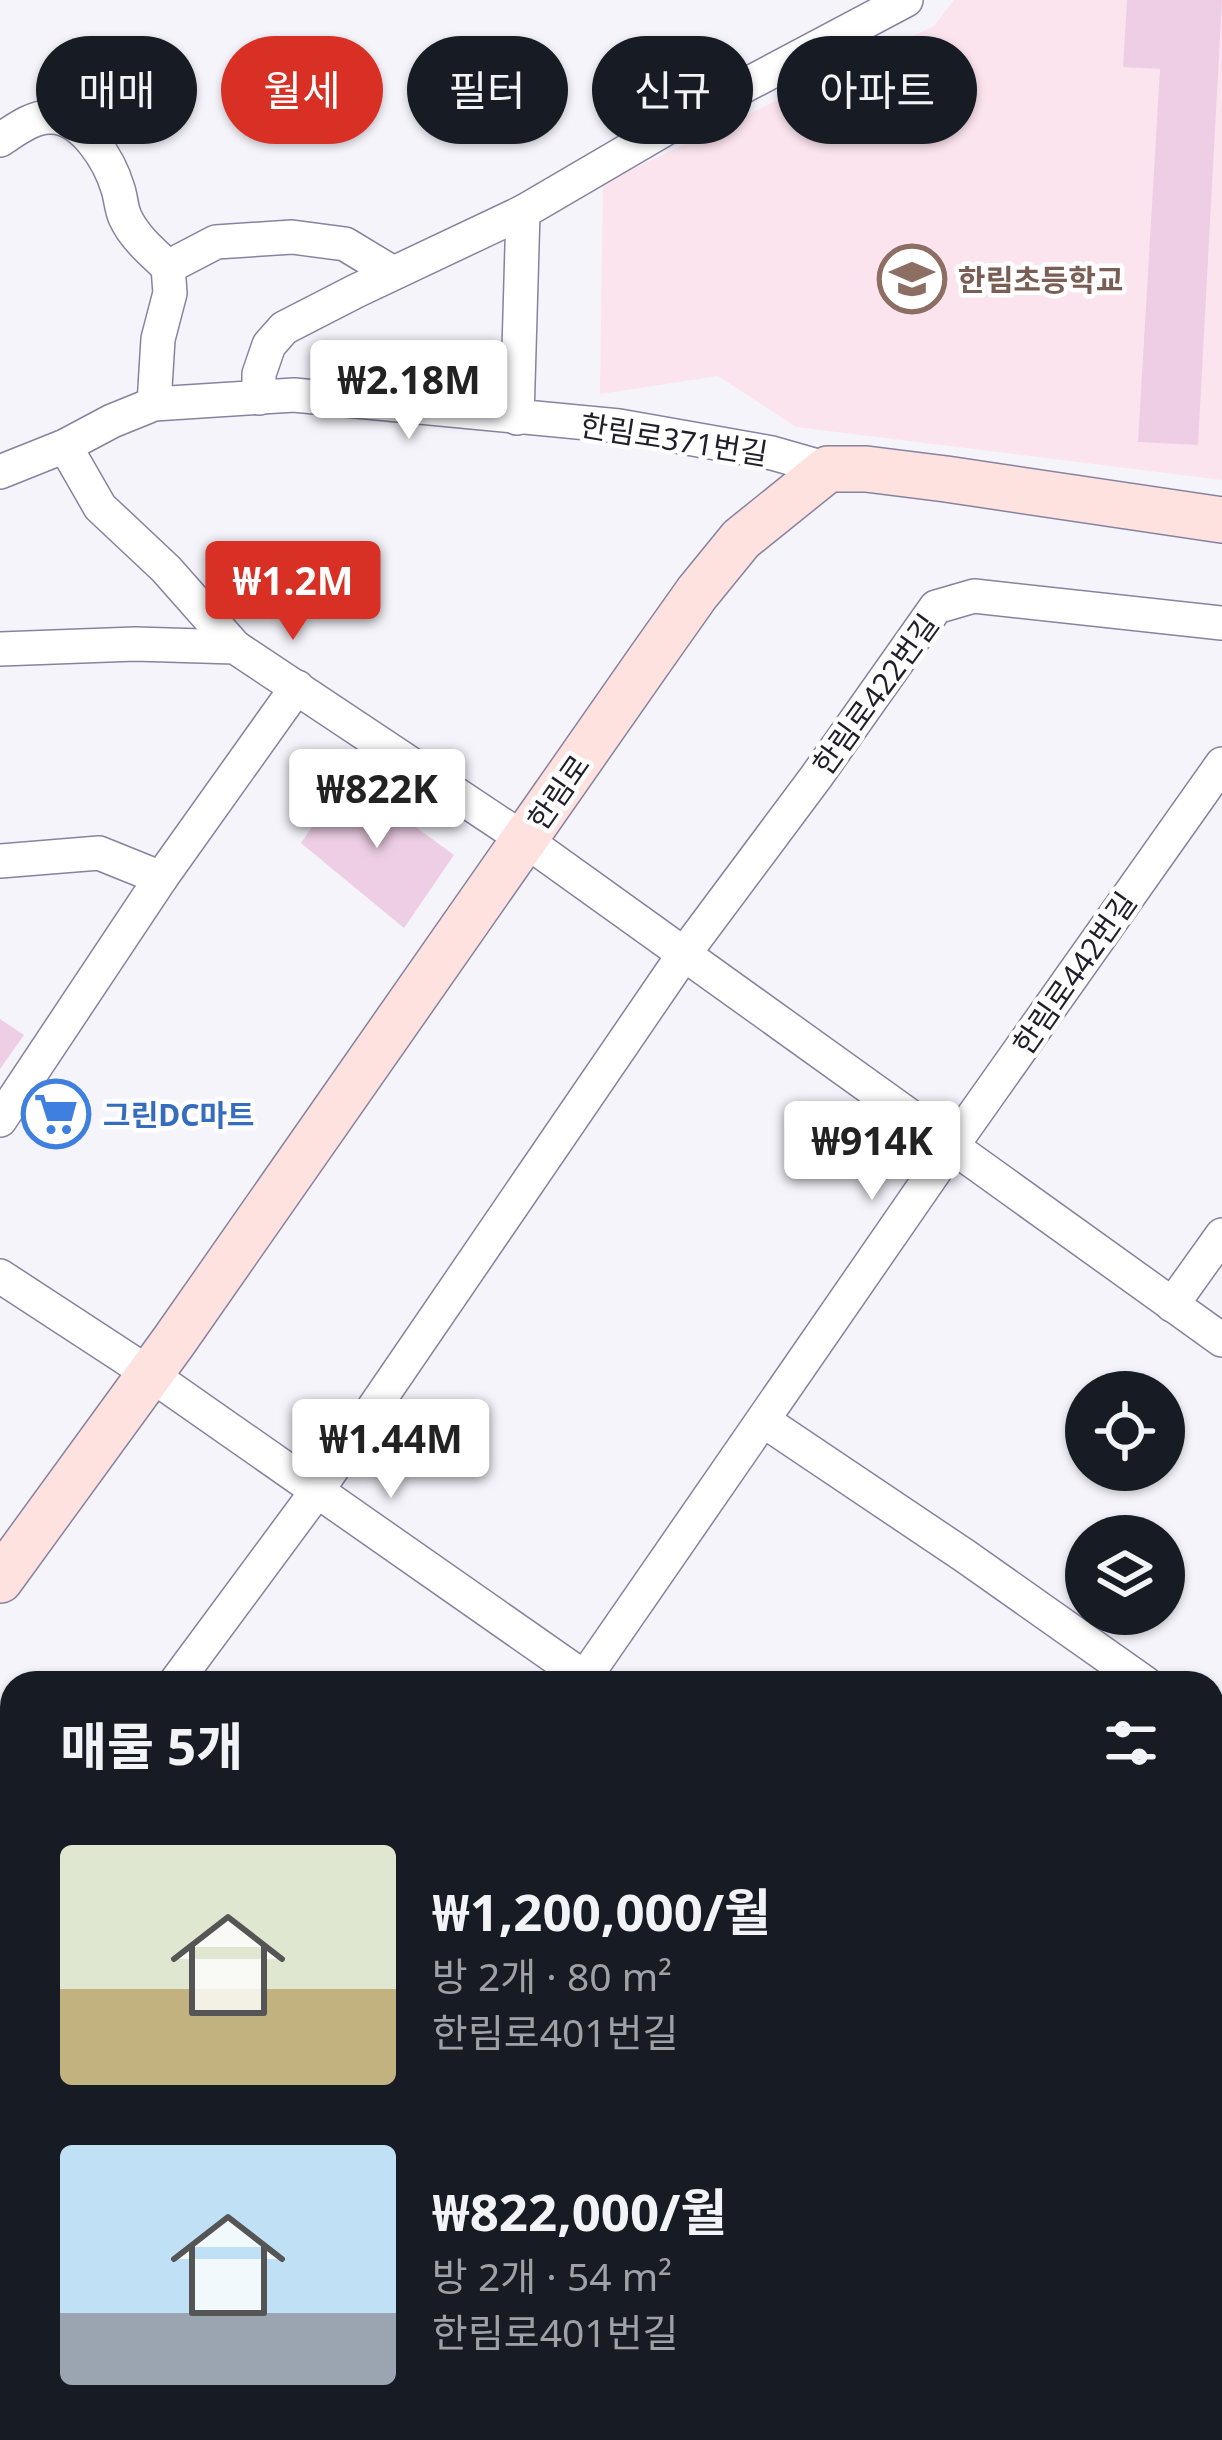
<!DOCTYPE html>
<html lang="ko">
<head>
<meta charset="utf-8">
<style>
	body { margin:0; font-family:"Noto Sans","Noto Sans KR",sans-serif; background:#20242c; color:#f1f3f6; height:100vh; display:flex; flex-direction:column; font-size:45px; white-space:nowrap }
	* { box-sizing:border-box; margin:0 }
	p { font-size:39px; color:#9ea1a6 }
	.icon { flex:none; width:66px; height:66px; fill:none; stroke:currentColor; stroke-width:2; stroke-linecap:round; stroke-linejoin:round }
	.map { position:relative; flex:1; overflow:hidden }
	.drawer { position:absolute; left:0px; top:1671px; width:1224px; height:771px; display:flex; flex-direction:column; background:#171b24; border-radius:36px 36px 0 0; box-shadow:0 3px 9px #0004 }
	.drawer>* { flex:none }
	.hud { position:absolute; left:36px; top:36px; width:1152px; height:108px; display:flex; gap:24px }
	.tools { position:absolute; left:1065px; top:1371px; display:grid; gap:24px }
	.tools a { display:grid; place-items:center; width:120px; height:120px; border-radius:50%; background:#171b24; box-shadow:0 3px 9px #0004; font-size:60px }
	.price { position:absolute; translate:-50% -102px; padding:0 27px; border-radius:12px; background:#fff; color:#222; font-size:39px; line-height:78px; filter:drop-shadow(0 3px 6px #0008) }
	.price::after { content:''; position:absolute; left:50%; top:72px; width:36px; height:27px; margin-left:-18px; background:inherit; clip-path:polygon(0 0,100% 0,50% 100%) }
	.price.selected { background:#d93025; color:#fff }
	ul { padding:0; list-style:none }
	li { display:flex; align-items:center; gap:36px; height:300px; padding:0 60px }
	li span { display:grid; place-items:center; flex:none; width:336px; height:240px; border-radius:12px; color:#555 }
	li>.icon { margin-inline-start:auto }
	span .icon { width:144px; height:144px; fill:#fffc; stroke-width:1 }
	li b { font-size:51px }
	h2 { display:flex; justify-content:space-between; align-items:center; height:144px; padding:0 60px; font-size:51px }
	.pill { padding:0 42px; border-radius:54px; background:#171b24; box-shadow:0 3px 9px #0004; font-size:42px; line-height:108px }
	.pill.selected { background:#d93025; color:#fff }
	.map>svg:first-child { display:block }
	.education { fill:#fce4ef }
	.building { fill:#eecee4 }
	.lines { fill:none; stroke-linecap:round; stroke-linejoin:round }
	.street-casing { stroke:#8782a0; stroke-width:36 }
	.secondary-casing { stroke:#8782a0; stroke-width:48 }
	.street { stroke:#fff; stroke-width:33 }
	.secondary { stroke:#fee2df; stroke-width:45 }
	.labels { text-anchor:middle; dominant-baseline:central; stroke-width:9; stroke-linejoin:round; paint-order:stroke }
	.education-label { font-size:30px; font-weight:bold; fill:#785e54; stroke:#fff; text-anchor:start }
	.street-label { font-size:30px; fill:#201e2a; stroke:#fff }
	.shop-label { font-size:30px; font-weight:bold; fill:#366cbe; stroke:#fff; text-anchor:start }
</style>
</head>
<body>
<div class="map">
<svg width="1222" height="2440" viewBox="0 0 1222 2440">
	<rect width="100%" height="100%" fill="#f5f4fb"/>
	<!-- education -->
	<polygon class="education" points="954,0 1222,0 1222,480 796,427 718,376 600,394 603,183 934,26"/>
	<!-- building -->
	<g class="building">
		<polygon points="1127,0 1222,0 1198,445 1138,442 1160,69 1123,67"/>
		<polygon points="347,777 454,855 404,928 301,843"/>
		<polygon points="0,1019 24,1035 0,1069"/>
	</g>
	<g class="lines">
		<defs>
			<g id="street">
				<path d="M0 140C14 131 33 116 51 117 84 117 110 162 118 189 121 198 121 208 125 217 134 237 152 252 168 267L170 293 158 339 154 404"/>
				<polyline points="168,267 216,242 292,237 345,244 393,273"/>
				<polyline points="259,398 259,374 269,345 284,328 356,291 523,212"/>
				<polyline points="517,418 523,212 682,119 906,0"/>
				<polyline points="65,446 100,507 166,569 235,647"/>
				<polyline points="0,472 65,446 112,421 154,404 294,395 619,426 772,453 828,469"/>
				<polyline points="0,649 135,644 235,647 525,840 1222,1340"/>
				<polyline points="0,861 99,853 161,878"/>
				<polyline points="0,1120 161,878 297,687"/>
				<polyline points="0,1276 150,1374 592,1683"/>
				<polyline points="1172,1305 1222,1235"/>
				<polyline points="764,1421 965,1556 1145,1683"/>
				<polyline points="175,1683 317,1491 684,954 816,777 936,607 974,596 1222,623"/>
				<polyline points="581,1683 952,1146 1222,764"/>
				<polyline points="1212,1730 1222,1737"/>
				<polyline points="0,1933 12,1916"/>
				<polyline points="0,2002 12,2012"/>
				<polyline points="1212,2163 1222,2149"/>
				<polyline points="817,2440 824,2430"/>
				<polyline points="1016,2440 1023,2430"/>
			</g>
			<g id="secondary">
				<polyline points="0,1580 174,1341 651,658 697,593 741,539 828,469 866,469 946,479 1222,520"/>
				<polyline points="0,2166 12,2173"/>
				<polyline points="427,2430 443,2440"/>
			</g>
		</defs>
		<!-- street casing -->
		<use href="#street" class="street-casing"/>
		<!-- secondary casing -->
		<use href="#secondary" class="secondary-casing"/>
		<!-- street -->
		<use href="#street" class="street"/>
		<!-- secondary -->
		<use href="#secondary" class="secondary"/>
	</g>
	<!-- icons -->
	<defs>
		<symbol id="school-ring" viewBox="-11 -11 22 22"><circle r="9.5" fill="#fff" stroke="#8d6e63" stroke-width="1.5"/><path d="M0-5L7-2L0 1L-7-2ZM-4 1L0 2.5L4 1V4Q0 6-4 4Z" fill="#8d6e63"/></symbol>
		<symbol id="supermarket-ring" viewBox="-11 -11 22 22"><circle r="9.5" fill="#fff" stroke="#3f7fe0" stroke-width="1.5"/><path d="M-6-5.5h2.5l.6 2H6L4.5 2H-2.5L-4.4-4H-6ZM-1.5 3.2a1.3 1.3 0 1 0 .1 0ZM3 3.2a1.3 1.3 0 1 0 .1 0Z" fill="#3f7fe0"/></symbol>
	</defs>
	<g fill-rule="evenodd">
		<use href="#school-ring" x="874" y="241" width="76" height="76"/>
		<use href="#supermarket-ring" x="18" y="1076" width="76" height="76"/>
	</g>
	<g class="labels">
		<!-- education labels -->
		<g class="education-label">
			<text x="958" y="279">한림초등학교</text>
		</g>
		<!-- street labels -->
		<g class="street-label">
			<text transform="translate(674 439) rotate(9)">한림로371번길</text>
			<text transform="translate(875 694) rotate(-54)">한림로422번길</text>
			<text transform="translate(558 792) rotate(-55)">한림로</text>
			<text transform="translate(1074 973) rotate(-55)">한림로442번길</text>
		</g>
		<!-- shop labels -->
		<g class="shop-label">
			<text x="103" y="1114">그린DC마트</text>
		</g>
	</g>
</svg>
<div class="tools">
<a><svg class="icon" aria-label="locate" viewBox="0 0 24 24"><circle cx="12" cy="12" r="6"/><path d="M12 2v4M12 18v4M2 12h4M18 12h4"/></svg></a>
<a><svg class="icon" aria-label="layers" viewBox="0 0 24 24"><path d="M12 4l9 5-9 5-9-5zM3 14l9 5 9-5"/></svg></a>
</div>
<b class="price" style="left:409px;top:442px">₩2.18M</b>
<b class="price selected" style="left:293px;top:643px">₩1.2M</b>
<b class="price" style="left:377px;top:851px">₩822K</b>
<b class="price" style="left:872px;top:1203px">₩914K</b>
<b class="price" style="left:391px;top:1501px">₩1.44M</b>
<div class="hud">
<a class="pill">매매</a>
<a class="pill selected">월세</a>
<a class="pill">필터</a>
<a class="pill">신규</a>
<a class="pill">아파트</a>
</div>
<section class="drawer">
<h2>매물 5개<svg class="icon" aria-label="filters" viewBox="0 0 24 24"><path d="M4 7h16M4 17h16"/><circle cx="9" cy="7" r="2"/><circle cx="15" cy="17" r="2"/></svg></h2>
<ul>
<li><span style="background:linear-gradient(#dfe7d0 60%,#c2b280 0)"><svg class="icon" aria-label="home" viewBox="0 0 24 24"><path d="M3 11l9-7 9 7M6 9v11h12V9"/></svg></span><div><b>₩1,200,000/월</b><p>방 2개 · 80 m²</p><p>한림로401번길</p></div></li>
<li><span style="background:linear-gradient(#bfe0f5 70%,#9aa5b1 0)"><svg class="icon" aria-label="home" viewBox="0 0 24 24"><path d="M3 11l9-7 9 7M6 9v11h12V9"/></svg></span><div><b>₩822,000/월</b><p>방 2개 · 54 m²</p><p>한림로401번길</p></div></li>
</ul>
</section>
</div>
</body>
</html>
